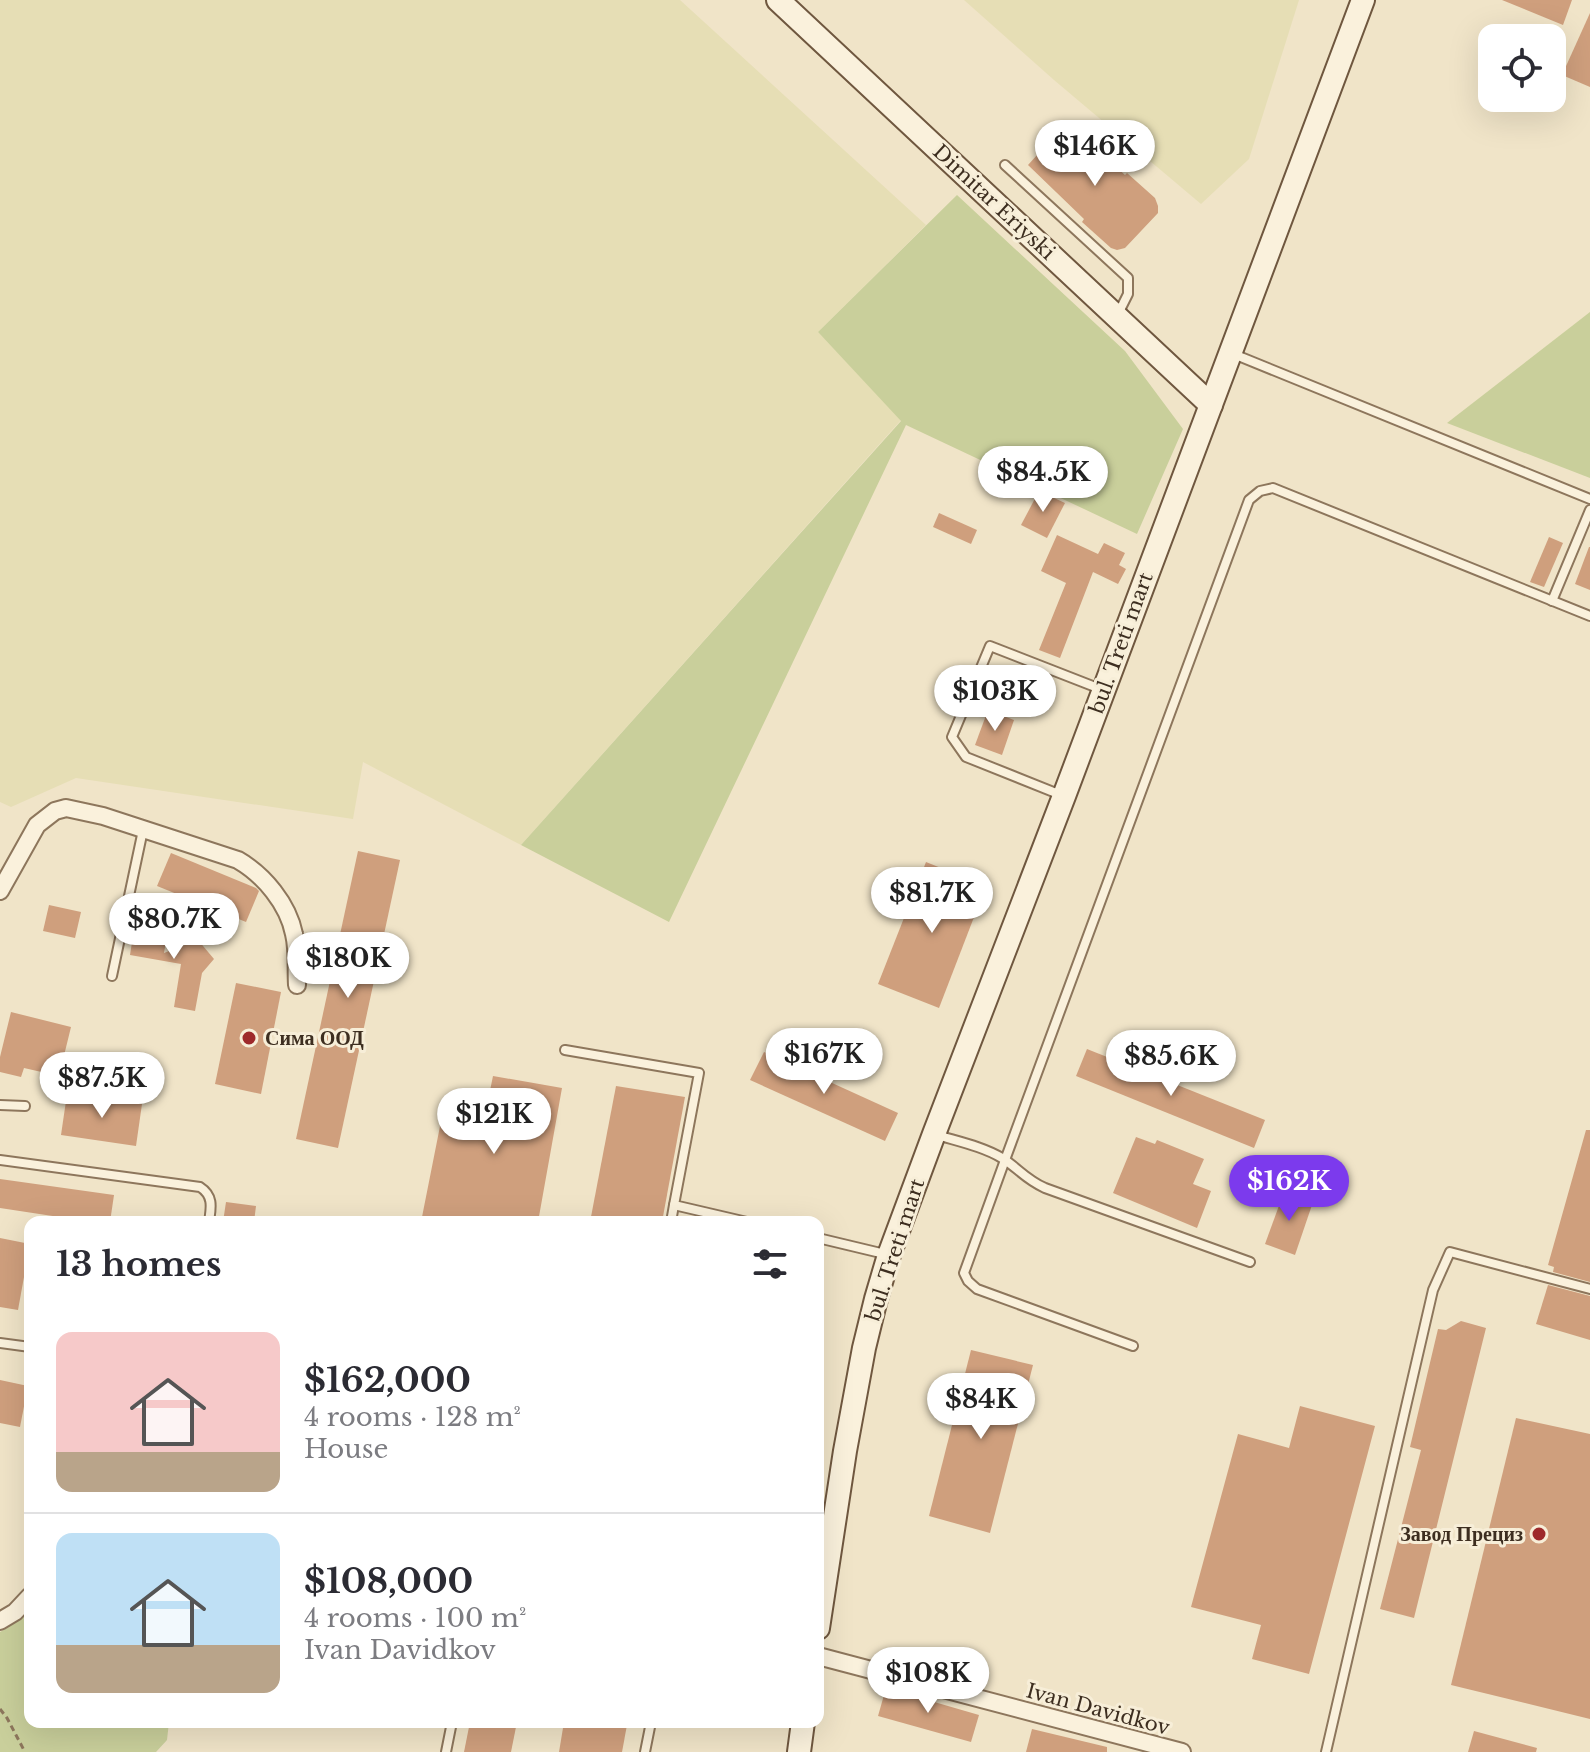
<!DOCTYPE html>
<html lang="en">
<head>
<meta charset="utf-8">
<style>
	body { margin:0; font-family:"Libre Baskerville",serif; background:#f7f7f7; color:#2b2b33; height:100vh; display:flex; flex-direction:column; font-size:30px; white-space:nowrap }
	* { box-sizing:border-box; margin:0 }
	p { font-size:26px; color:#7c7c81 }
	.icon { flex:none; width:44px; height:44px; fill:none; stroke:currentColor; stroke-width:2; stroke-linecap:round; stroke-linejoin:round }
	.map { position:relative; flex:1; overflow:hidden }
	.side { position:absolute; left:24px; top:1216px; width:800px; height:512px; display:flex; flex-direction:column; background:#fff; border-radius:16px; box-shadow:0 8px 32px #0002 }
	.side>* { flex:none }
	.controls { position:absolute; left:1478px; top:24px; display:grid; gap:16px }
	.controls a { display:grid; place-items:center; width:88px; height:88px; border-radius:16px; background:#fff; box-shadow:0 8px 32px #0002; font-size:40px }
	.price { position:absolute; translate:-50% -68px; padding:0 18px; border-radius:28px; background:#fff; color:#222; font-size:26px; line-height:52px; filter:drop-shadow(0 2px 4px #0008) }
	.price::after { content:''; position:absolute; left:50%; top:48px; width:24px; height:18px; margin-left:-12px; background:inherit; clip-path:polygon(0 0,100% 0,50% 100%) }
	.price.current { background:#7c3aed; color:#fff }
	ul { padding:0; list-style:none }
	li { display:flex; align-items:center; gap:24px; height:200px; padding:0 32px }
	li+li { border-top:2px solid #e1e1e2 }
	li span { display:grid; place-items:center; flex:none; width:224px; height:160px; border-radius:16px; color:#555 }
	li>.icon { margin-inline-start:auto }
	span .icon { width:96px; height:96px; fill:#fffc; stroke-width:1 }
	li b { font-size:34px }
	h2 { display:flex; justify-content:space-between; align-items:center; height:96px; padding:0 32px; font-size:34px }
	.map>svg:first-child { display:block }
	.farmland { fill:#e6deb5 }
	.green { fill:#c9cf9b }
	.building { fill:#cf9f7d }
	.lines { fill:none; stroke-linecap:round; stroke-linejoin:round }
	.lane-casing { stroke:#8d765c; stroke-width:12 }
	.street-casing { stroke:#8d765c; stroke-width:20 }
	.secondary-casing { stroke:#6f573f; stroke-width:26 }
	.path { stroke:#8d765c; stroke-width:3; stroke-dasharray:6 4; stroke-linecap:butt }
	.lane { stroke:#faf1dc; stroke-width:8 }
	.street { stroke:#faf1dc; stroke-width:16 }
	.secondary { stroke:#faf1dc; stroke-width:22 }
	.poi-dot { fill:#9e2a2b; stroke:#f7eed8; stroke-width:3 }
	.labels { text-anchor:middle; dominant-baseline:central; stroke-width:6; stroke-linejoin:round; paint-order:stroke }
	.street-label { font-size:20px; fill:#3d2e20; stroke:#f7eed8 }
	.poi-label { font-size:20px; font-weight:bold; fill:#3d2e20; stroke:#f7eed8; text-anchor:start }
</style>
</head>
<body>
<div class="map">
<svg width="1590" height="1752" viewBox="0 0 1590 1752">
	<rect width="100%" height="100%" fill="#f0e4c8"/>
	<!-- farmland -->
	<g class="farmland">
		<polygon points="0,0 680,0 926,225 818,332 901,420 521,845 363,762 353,819 76,778 11,807 0,802"/>
		<polygon points="964,0 1299,0 1249,159 1201,204 1054,80"/>
	</g>
	<!-- green -->
	<g class="green">
		<polygon points="957,195 1125,351 1183,429 1137,534 906,425 669,922 521,845 901,421 818,332"/>
		<polygon points="1590,312 1590,478 1447,423"/>
		<polygon points="30,1603 30,1722 169,1722 167,1740 156,1752 0,1752 0,1632 9,1627"/>
	</g>
	<!-- building -->
	<g class="building">
		<polygon points="1502,0 1572,0 1563,25"/>
		<polygon points="1590,13 1590,87 1562,75"/>
		<polygon points="1067,122 1125,175 1127,173 1155,198 1158,206 1158,213 1125,248 1117,250 1111,248 1082,222 1084,219 1028,165"/>
		<polygon points="1039,491 1065,503 1047,538 1021,525"/>
		<polygon points="939,513 977,530 971,544 933,527"/>
		<polygon points="1057,535 1098,554 1104,543 1125,553 1119,565 1126,569 1118,584 1093,572 1060,658 1039,650 1066,583 1041,571"/>
		<polygon points="1549,537 1563,543 1544,587 1530,582"/>
		<polygon points="1589,547 1590,547 1590,590 1575,584"/>
		<polygon points="988,710 1014,720 1002,755 975,745"/>
		<polygon points="358,851 400,860 338,1148 296,1139"/>
		<polygon points="171,853 256,888 259,891 246,922 157,886"/>
		<polygon points="926,862 986,886 939,1008 878,984"/>
		<polygon points="49,905 81,912 75,938 43,931"/>
		<polygon points="135,923 168,929 164,953 198,940 214,959 202,973 195,1011 174,1007 181,964 130,955"/>
		<polygon points="236,983 281,992 261,1094 215,1084"/>
		<polygon points="11,1012 71,1027 59,1076 24,1068 21,1077 0,1072 0,1057"/>
		<polygon points="1087,1049 1265,1120 1254,1148 1076,1076"/>
		<polygon points="764,1052 898,1113 885,1141 750,1080"/>
		<polygon points="493,1076 562,1088 538,1222 421,1222 445,1101 486,1110"/>
		<polygon points="616,1086 685,1097 662,1222 590,1222"/>
		<polygon points="67,1094 142,1104 136,1146 61,1135"/>
		<polygon points="1586,1130 1590,1130 1590,1282 1553,1272 1554,1267 1548,1265"/>
		<polygon points="1136,1137 1155,1144 1157,1140 1204,1159 1193,1184 1211,1191 1197,1228 1113,1193"/>
		<polygon points="0,1179 114,1195 110,1222 92,1222 0,1208"/>
		<polygon points="1284,1192 1313,1202 1295,1255 1265,1244"/>
		<polygon points="226,1202 256,1206 254,1222 223,1222"/>
		<polygon points="0,1238 30,1244 18,1310 0,1307"/>
		<polygon points="1548,1285 1590,1296 1590,1340 1536,1324"/>
		<polygon points="1461,1321 1486,1328 1414,1618 1380,1609 1421,1450 1410,1447 1438,1329 1446,1330"/>
		<polygon points="971,1350 1033,1365 990,1533 929,1516"/>
		<polygon points="0,1380 28,1386 20,1427 0,1423"/>
		<polygon points="1300,1406 1375,1426 1309,1674 1252,1659 1261,1625 1191,1607 1238,1434 1289,1448"/>
		<polygon points="1516,1418 1590,1434 1590,1719 1451,1685"/>
		<polygon points="886,1688 979,1715 971,1742 878,1716"/>
		<polygon points="470,1722 517,1722 511,1752 464,1752"/>
		<polygon points="564,1722 609,1722 627,1725 622,1752 559,1752"/>
		<polygon points="1032,1729 1107,1747 1107,1752 1026,1752"/>
		<polygon points="1474,1731 1537,1748 1536,1752 1468,1752"/>
	</g>
	<g class="lines">
		<defs>
			<g id="lane">
				<polyline points="1005,165 1128,278 1128,294 1117,316"/>
				<polyline points="1231,353 1590,499"/>
				<polyline points="1552,601 1590,510"/>
				<polyline points="1061,795 966,757 952,737 990,646 1103,690"/>
				<polyline points="112,976 143,830"/>
				<polyline points="565,1050 699,1073 674,1205 747,1222"/>
				<polyline points="0,1105 25,1106"/>
				<path d="M934 1134C956 1141 982 1146 1002 1158 1018 1168 1025 1179 1045 1188L1250 1262"/>
				<path d="M0 1160 200 1187C214 1196 211 1208 209 1222"/>
				<polyline points="671,1222 674,1205"/>
				<polyline points="818,1238 889,1255"/>
				<polyline points="0,1343 30,1347"/>
				<polyline points="1133,1346 977,1289 968,1281 964,1273 1005,1160 1249,500 1260,491 1273,488 1590,616"/>
				<polyline points="446,1752 452,1722"/>
				<polyline points="645,1752 651,1722"/>
				<polyline points="1326,1752 1433,1290 1450,1252 1590,1289"/>
			</g>
			<g id="street">
				<path d="M0 891 37 825 55 811 66 808 103 816 238 860C264 875 288 904 294 934 298 950 296 968 297 985"/>
				<polyline points="0,1621 15,1612 30,1596"/>
				<polyline points="818,1656 1182,1752"/>
			</g>
			<g id="secondary">
				<polyline points="778,0 1211,405"/>
				<polyline points="818,1628 845,1451 864,1348 876,1299 889,1255 934,1134 1064,796 1363,0"/>
				<polyline points="799,1752 803,1722"/>
			</g>
		</defs>
		<!-- lane casing -->
		<use href="#lane" class="lane-casing"/>
		<!-- street casing -->
		<use href="#street" class="street-casing"/>
		<!-- secondary casing -->
		<use href="#secondary" class="secondary-casing"/>
		<!-- path -->
		<polyline class="path" points="0,1709 7,1718 25,1752"/>
		<!-- lane -->
		<use href="#lane" class="lane"/>
		<!-- street -->
		<use href="#street" class="street"/>
		<!-- secondary -->
		<use href="#secondary" class="secondary"/>
	</g>
	<!-- markers -->
	<g class="poi-dot">
		<circle cx="249" cy="1038" r="8"/>
		<circle cx="1539" cy="1534" r="8"/>
	</g>
	<g class="labels">
		<!-- street labels -->
		<g class="street-label">
			<text transform="translate(994 202) rotate(43)">Dimitar Eriyski</text>
			<text transform="translate(1121 643) rotate(-70)">bul. Treti mart</text>
			<text transform="translate(895 1250) rotate(-72)">bul. Treti mart</text>
			<text transform="translate(1098 1709) rotate(15)">Ivan Davidkov</text>
		</g>
		<!-- poi labels -->
		<g class="poi-label">
			<text x="265" y="1038">Сима ООД</text>
			<text x="1523" y="1534" text-anchor="end">Завод Прециз</text>
		</g>
	</g>
</svg>
<div class="controls">
<a><svg class="icon" aria-label="locate" viewBox="0 0 24 24"><circle cx="12" cy="12" r="6"/><path d="M12 2v4M12 18v4M2 12h4M18 12h4"/></svg></a>
</div>
<b class="price" style="left:1095px;top:188px">$146K</b>
<b class="price" style="left:1043px;top:514px">$84.5K</b>
<b class="price" style="left:995px;top:733px">$103K</b>
<b class="price" style="left:932px;top:935px">$81.7K</b>
<b class="price" style="left:174px;top:961px">$80.7K</b>
<b class="price" style="left:348px;top:1000px">$180K</b>
<b class="price" style="left:824px;top:1096px">$167K</b>
<b class="price" style="left:1171px;top:1098px">$85.6K</b>
<b class="price" style="left:102px;top:1120px">$87.5K</b>
<b class="price" style="left:494px;top:1156px">$121K</b>
<b class="price current" style="left:1289px;top:1223px">$162K</b>
<b class="price" style="left:981px;top:1441px">$84K</b>
<b class="price" style="left:928px;top:1715px">$108K</b>
<section class="side">
<h2>13 homes<svg class="icon" aria-label="filters" viewBox="0 0 24 24"><path d="M4 7h16M4 17h16"/><circle cx="9" cy="7" r="2"/><circle cx="15" cy="17" r="2"/></svg></h2>
<ul>
<li><span style="background:linear-gradient(#f6c9c9 75%,#b9a48a 0)"><svg class="icon" aria-label="home" viewBox="0 0 24 24"><path d="M3 11l9-7 9 7M6 9v11h12V9"/></svg></span><div><b>$162,000</b><p>4 rooms · 128 m²</p><p>House</p></div></li>
<li><span style="background:linear-gradient(#bfe0f5 70%,#b9a48a 0)"><svg class="icon" aria-label="home" viewBox="0 0 24 24"><path d="M3 11l9-7 9 7M6 9v11h12V9"/></svg></span><div><b>$108,000</b><p>4 rooms · 100 m²</p><p>Ivan Davidkov</p></div></li>
</ul>
</section>
</div>
</body>
</html>
